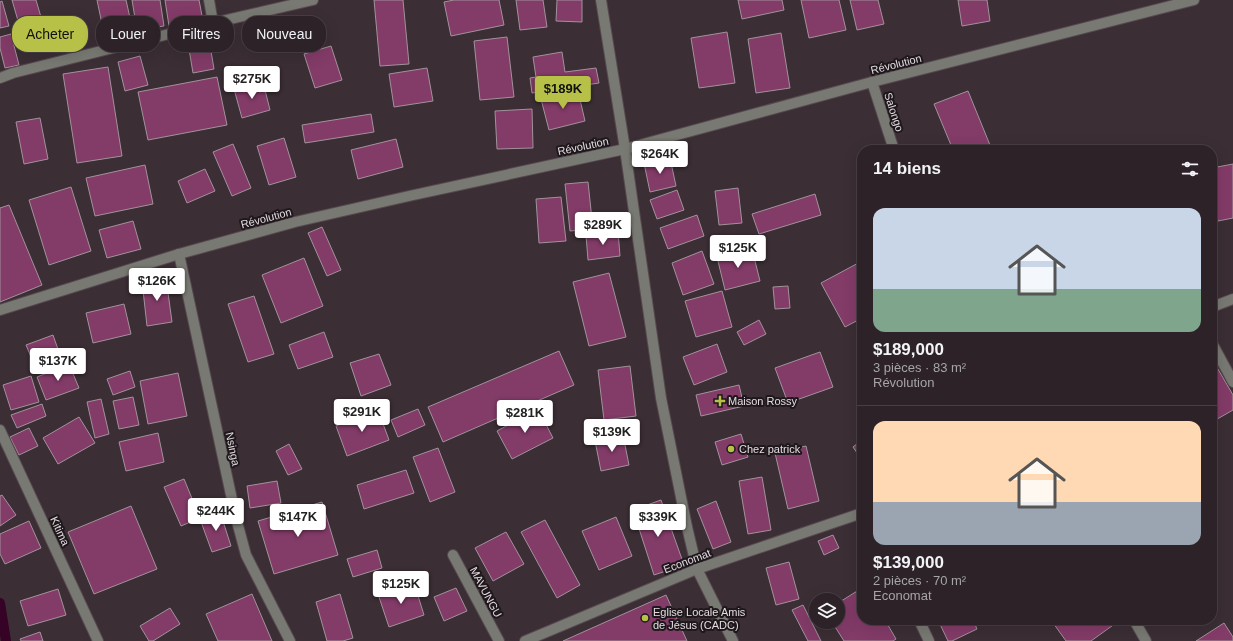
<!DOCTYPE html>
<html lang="fr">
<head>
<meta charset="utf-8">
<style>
	body { margin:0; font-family:Arial,sans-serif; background:#342a30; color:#f1f3f6; height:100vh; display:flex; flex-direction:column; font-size:15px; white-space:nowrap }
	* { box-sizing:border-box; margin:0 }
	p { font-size:13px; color:#a6a4a8 }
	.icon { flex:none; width:22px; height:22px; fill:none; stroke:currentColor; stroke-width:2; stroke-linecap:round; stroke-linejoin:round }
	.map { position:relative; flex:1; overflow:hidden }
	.sheet { position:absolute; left:857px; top:145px; width:360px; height:480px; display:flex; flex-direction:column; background:#2c2228; border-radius:16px; box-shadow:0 4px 16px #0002,0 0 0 1px #483f45 }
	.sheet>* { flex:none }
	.guide { position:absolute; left:12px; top:16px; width:380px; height:36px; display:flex; gap:8px }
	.fabs { position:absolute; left:809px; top:593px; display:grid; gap:8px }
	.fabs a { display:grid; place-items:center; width:36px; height:36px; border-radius:50%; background:#2c2228; box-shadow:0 4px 16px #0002,0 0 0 1px #483f45; font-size:20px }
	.price { position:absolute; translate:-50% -34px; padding:0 9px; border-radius:4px; background:#fff; color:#222; font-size:13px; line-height:26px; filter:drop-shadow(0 1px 2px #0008) }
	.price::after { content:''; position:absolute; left:50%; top:24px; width:12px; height:9px; margin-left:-6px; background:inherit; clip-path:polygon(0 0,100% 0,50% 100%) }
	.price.active { background:#b7c148; color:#111 }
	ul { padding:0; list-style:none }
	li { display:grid; align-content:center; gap:8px; height:212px; padding:0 16px }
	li+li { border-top:1px solid #483f45 }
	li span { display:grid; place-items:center; height:124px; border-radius:12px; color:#555 }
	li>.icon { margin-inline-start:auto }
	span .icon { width:72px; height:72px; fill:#fffc; stroke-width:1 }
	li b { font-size:17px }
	h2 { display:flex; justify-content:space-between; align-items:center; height:48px; padding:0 16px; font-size:17px }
	.chip { padding:0 14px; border-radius:16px; background:#2c2228; box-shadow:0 4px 16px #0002,0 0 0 1px #483f45; font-size:14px; line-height:36px }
	.chip.active { background:#b7c148; color:#111 }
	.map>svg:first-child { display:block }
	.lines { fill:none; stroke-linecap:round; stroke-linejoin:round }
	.stream { stroke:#360226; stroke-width:10 }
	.building { fill:#833b68; stroke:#a2929b }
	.minor-casing { stroke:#564a50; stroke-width:12 }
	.minor { stroke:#787972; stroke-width:10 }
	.poi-dot { fill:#b7c148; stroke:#1e181c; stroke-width:1.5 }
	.labels { text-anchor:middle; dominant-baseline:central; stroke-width:4; stroke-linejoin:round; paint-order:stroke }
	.street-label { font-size:11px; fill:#e3dbdf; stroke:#1e181c }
	.poi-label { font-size:11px; fill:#e3dbdf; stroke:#1e181c; text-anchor:start }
</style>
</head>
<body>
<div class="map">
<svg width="1233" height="641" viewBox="0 0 1233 641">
	<rect width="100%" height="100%" fill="#3b2e35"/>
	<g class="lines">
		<!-- stream -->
		<polyline class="stream" points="0,603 6,641"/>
	</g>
	<!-- building -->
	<g class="building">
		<polygon points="12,0 36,0 43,24 21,31"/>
		<polygon points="97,0 126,0 130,18 102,24"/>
		<polygon points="132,0 160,0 164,26 137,30"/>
		<polygon points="165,0 199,0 203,21 169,26"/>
		<polygon points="374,0 403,0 409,64 380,66"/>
		<polygon points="454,0 499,0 504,25 451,36 444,2"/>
		<polygon points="516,0 543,0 547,27 520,30"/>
		<polygon points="557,0 582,0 582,22 556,21"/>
		<polygon points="738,0 782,0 784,10 742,19"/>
		<polygon points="801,0 839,0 846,30 809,38"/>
		<polygon points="850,0 878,0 884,24 857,30"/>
		<polygon points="958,0 987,0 990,21 962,26"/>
		<polygon points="2,1 9,26 0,28 0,2"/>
		<polygon points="727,32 735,83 699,88 691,38"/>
		<polygon points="781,33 790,88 756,93 748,39"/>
		<polygon points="11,34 19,65 5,68 0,48 0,37"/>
		<polygon points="507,37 514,97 480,100 474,41"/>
		<polygon points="209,39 214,69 193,73 188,43"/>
		<polygon points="331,46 342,80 315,88 304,54"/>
		<polygon points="562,52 565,72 596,68 599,83 532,93 530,78 536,77 533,57"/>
		<polygon points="140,56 148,85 125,91 118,62"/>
		<polygon points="108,67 122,156 77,163 63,74"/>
		<polygon points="427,68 433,101 394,107 389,74"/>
		<polygon points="217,77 227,125 148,140 138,92"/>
		<polygon points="263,82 270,110 242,118 234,89"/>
		<polygon points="578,91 585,121 549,130 541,99"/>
		<polygon points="968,91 992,150 953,150 934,104"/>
		<polygon points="532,109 533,148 497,149 495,111"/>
		<polygon points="371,114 374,132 305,143 302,125"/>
		<polygon points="40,118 48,159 24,164 16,122"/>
		<polygon points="284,138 296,177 269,185 257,146"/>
		<polygon points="396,139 403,167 358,179 351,150"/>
		<polygon points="233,144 251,188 232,196 213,152"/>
		<polygon points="670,158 676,186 650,192 644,163"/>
		<polygon points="1233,164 1233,218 1218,221 1212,191 1212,168"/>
		<polygon points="145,165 153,204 95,216 86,178"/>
		<polygon points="205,169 215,191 187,203 178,181"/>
		<polygon points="588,182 593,229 570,231 565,184"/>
		<polygon points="71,187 91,251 49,265 29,200"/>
		<polygon points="738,188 742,223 719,225 715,191"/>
		<polygon points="677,190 684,210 657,219 650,200"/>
		<polygon points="815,194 821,215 759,234 752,214"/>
		<polygon points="561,197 566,241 539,243 536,199"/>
		<polygon points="9,205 42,285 0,302 0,208"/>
		<polygon points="697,215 704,236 668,249 660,228"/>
		<polygon points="133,221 141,249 107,258 99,230"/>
		<polygon points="322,227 341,270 327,276 308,233"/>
		<polygon points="618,231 620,256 588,260 586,235"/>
		<polygon points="752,249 760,281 725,290 717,257"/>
		<polygon points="702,251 714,284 683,295 672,263"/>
		<polygon points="304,258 323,306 281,323 262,275"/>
		<polygon points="862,261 862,318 845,327 821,283"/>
		<polygon points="609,273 626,337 589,346 573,282"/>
		<polygon points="166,278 172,322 147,326 142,281"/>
		<polygon points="788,286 790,308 775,309 773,287"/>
		<polygon points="722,291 732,327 696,337 685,301"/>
		<polygon points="254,296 274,354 248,362 228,304"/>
		<polygon points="124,304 131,334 93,343 86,313"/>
		<polygon points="759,320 766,334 744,345 737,332"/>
		<polygon points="324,332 333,357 298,369 289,345"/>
		<polygon points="53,335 60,355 34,364 26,345"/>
		<polygon points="717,344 727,372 694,385 683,357"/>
		<polygon points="559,351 574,385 443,442 428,407"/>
		<polygon points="820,352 833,387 788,403 775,368"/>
		<polygon points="379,354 391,385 361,396 350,363"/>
		<polygon points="69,364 79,388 46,400 37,377"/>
		<polygon points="1215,364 1233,395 1233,410 1212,422 1212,366"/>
		<polygon points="630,366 636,416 604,420 598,370"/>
		<polygon points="130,371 135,387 113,395 107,379"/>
		<polygon points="178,373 187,416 148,424 140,381"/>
		<polygon points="31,376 39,402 11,410 3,385"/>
		<polygon points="739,385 744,406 701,416 696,395"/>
		<polygon points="133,397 139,425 119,429 113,401"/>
		<polygon points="101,399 109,434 95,438 87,402"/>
		<polygon points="42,404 46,416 17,428 11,415"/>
		<polygon points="418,409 425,425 398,437 391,420"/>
		<polygon points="538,409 553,438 512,459 497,431"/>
		<polygon points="378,410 389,440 347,456 336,426"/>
		<polygon points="79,417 95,443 58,464 43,438"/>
		<polygon points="29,428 38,446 19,455 10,437"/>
		<polygon points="158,433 164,462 126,471 119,442"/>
		<polygon points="741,434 748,457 722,465 715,442"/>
		<polygon points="623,435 629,465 601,471 595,441"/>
		<polygon points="862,440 862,460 853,447"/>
		<polygon points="289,444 302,469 288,475 276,451"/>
		<polygon points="806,446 819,501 788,509 775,453"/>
		<polygon points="438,448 455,492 430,502 413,457"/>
		<polygon points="406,470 414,493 364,509 357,485"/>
		<polygon points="762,477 771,530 748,534 739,481"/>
		<polygon points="184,479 200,518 181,526 164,487"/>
		<polygon points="277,481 281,503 250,508 247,486"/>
		<polygon points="2,495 16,515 0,526 0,496"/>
		<polygon points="661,500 684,565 654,575 633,510"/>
		<polygon points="716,501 731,542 713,549 697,509"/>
		<polygon points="322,502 338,555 274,574 258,521"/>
		<polygon points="131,506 157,569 94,594 68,532"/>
		<polygon points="220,512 231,546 212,552 200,519"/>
		<polygon points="616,517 632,556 599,570 582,531"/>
		<polygon points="545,520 580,585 557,598 521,532"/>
		<polygon points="29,521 41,548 5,564 0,554 0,534"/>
		<polygon points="506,532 524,564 493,581 475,548"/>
		<polygon points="833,535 839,548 824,555 818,541"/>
		<polygon points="377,550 382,568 353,577 347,559"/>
		<polygon points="789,562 799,599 776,605 766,568"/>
		<polygon points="414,583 424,615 389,627 378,594"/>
		<polygon points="456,588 467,611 444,621 434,597"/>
		<polygon points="862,588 862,620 885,620 896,639 893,641 844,641 832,622 838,622 838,603"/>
		<polygon points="58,589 66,615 28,626 20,601"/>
		<polygon points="252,594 272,641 218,641 206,614"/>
		<polygon points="340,594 353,638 343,641 327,641 316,602"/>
		<polygon points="666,595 687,641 563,641"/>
		<polygon points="803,605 821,641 808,641 792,610"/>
		<polygon points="170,608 180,624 153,641 149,641 140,626"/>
		<polygon points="938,620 973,620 977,629 952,641 948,641"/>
		<polygon points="1051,620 1113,620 1116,623 1091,641 1066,641"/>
		<polygon points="1224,623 1233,637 1233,641 1196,641"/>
		<polygon points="40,632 43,641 21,641 20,639"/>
	</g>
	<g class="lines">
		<defs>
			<g id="minor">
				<polyline points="209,0 213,23"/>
				<polyline points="601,0 625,149 661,398 687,527 697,569 733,641"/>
				<polyline points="0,78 13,73 213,23 313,0"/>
				<polyline points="872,82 894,150"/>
				<polyline points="179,254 236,518 246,555 290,641"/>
				<polyline points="1212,307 1233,299"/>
				<polyline points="0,310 179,254 295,222 409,196 625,149 872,82 1194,0"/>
				<polyline points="1212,343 1233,382"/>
				<polyline points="0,430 98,641"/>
				<polyline points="453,555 499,641"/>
				<polyline points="919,620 929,641"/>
				<polyline points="1134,620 1146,641"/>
				<polyline points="525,641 697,569 862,513"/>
			</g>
		</defs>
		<!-- minor casing -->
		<use href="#minor" class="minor-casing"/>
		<!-- minor -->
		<use href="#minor" class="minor"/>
	</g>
	<!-- markers -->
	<g class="poi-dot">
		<path d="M718 395h4v4h4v4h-4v4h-4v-4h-4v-4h4z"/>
		<circle cx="731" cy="449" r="4"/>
		<circle cx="645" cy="618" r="4"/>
	</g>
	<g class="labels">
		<!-- street labels -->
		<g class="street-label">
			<text transform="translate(896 64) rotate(-14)">Révolution</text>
			<text transform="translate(894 112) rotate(72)">Salongo</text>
			<text transform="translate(583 146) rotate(-12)">Révolution</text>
			<text transform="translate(266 218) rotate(-15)">Révolution</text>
			<text transform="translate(233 449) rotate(78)">Nsinga</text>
			<text transform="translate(60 531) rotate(65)">Kitima</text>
			<text transform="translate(687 561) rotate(-21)">Economat</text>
			<text transform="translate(486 592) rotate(62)">MAVUNGU</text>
		</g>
		<!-- poi labels -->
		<g class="poi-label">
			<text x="728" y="401">Maison Rossy</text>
			<text x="739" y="449">Chez patrick</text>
			<text x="653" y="612">Eglise Locale Amis<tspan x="653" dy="13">de Jésus (CADC)</tspan></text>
		</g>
	</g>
</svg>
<div class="fabs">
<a><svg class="icon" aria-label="layers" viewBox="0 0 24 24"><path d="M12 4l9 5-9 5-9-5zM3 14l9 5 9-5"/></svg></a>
</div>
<b class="price" style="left:252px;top:100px">$275K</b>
<b class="price active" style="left:563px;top:110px">$189K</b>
<b class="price" style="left:660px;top:175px">$264K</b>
<b class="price" style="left:603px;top:246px">$289K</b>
<b class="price" style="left:738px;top:269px">$125K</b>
<b class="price" style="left:157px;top:302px">$126K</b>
<b class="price" style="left:58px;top:382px">$137K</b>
<b class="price" style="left:362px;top:433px">$291K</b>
<b class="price" style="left:525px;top:434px">$281K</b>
<b class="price" style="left:612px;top:453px">$139K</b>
<b class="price" style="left:216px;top:532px">$244K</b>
<b class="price" style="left:298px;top:538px">$147K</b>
<b class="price" style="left:658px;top:538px">$339K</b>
<b class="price" style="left:401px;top:605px">$125K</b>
<div class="guide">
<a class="chip active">Acheter</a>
<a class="chip">Louer</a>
<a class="chip">Filtres</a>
<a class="chip">Nouveau</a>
</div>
<section class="sheet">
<h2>14 biens<svg class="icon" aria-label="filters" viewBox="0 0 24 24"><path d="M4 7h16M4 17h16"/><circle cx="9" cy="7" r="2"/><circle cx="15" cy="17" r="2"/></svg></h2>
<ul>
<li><span style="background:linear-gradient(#c9d6e8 65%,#7fa58c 0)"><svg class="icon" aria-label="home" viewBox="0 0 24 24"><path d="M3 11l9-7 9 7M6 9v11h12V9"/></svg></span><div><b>$189,000</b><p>3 pièces · 83 m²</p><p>Révolution</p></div></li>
<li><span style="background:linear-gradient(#ffd9b3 65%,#9aa5b1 0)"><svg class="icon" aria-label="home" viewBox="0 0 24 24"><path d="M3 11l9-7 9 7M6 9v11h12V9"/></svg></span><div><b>$139,000</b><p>2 pièces · 70 m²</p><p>Economat</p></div></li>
</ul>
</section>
</div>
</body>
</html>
